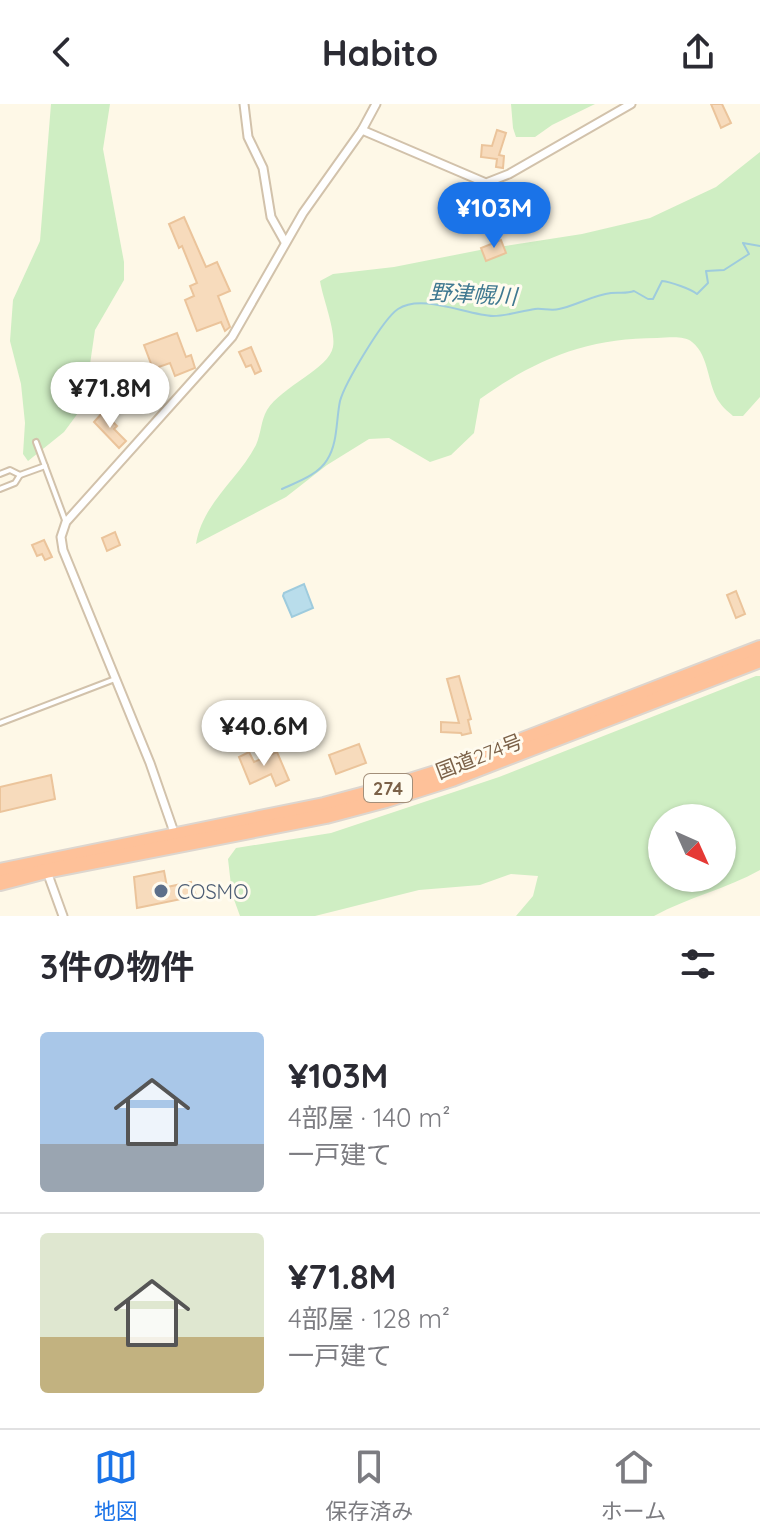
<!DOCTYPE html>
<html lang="ja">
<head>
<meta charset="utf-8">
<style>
	body { margin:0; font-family:Quicksand,"Noto Sans JP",sans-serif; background:#f7f7f7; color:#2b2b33; height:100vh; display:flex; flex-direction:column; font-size:30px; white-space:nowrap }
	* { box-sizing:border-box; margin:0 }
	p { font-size:26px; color:#7c7c81 }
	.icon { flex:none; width:44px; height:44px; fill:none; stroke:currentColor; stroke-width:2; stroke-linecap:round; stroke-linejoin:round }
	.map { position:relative; height:812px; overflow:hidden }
	.sheet { display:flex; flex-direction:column; background:#fff; flex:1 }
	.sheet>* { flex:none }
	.needle { width:52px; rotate:135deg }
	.tools { position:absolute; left:648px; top:700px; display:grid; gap:16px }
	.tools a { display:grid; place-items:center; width:88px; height:88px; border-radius:50%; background:#fff; box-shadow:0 2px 6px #0004; font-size:40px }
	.price { position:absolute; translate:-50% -68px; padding:0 18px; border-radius:28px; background:#fff; color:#222; font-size:26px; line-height:52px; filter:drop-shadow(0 2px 4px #0008) }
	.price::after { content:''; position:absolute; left:50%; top:48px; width:24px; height:18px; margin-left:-12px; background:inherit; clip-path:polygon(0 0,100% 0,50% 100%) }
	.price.selected { background:#1a73e8; color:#fff }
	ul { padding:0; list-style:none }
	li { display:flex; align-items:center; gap:24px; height:200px; padding:0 40px }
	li+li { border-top:2px solid #e1e1e2 }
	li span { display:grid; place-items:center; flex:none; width:224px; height:160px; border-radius:8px; color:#555 }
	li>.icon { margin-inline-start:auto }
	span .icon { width:96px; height:96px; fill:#fffc; stroke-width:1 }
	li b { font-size:34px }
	h2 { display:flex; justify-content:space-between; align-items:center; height:96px; padding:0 40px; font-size:34px }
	header { display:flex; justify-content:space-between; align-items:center; height:104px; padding:0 40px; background:#fff; font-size:36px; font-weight:800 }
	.menu { display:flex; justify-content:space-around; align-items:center; height:112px; border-top:2px solid #e1e1e2; background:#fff; font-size:22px; color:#7c7c81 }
	.menu a { display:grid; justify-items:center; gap:4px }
	.menu .selected { color:#1a73e8 }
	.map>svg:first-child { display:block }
	.green { fill:#cfeec3; fill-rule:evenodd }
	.water { fill:#b9ddeb; stroke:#9ecbdd; stroke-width:2 }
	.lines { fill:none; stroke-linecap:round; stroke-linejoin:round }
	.stream { stroke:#9ecbdd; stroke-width:2 }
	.building { fill:#f7dbbc; stroke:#ebc49b; stroke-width:2 }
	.lane-casing { stroke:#d2c2ab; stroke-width:8 }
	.street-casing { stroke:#d2c2ab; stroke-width:11 }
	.highway-casing { stroke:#ddd6cf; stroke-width:18 }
	.lane { stroke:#fff; stroke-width:4 }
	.street { stroke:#fff; stroke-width:7 }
	.highway { stroke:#fec199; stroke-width:14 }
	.service-dot { fill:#5c6f8a; stroke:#fffbef; stroke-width:3 }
	.labels { text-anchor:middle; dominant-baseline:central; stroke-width:6; stroke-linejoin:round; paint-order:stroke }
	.shield { fill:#fffbef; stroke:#a38f7a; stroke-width:2 }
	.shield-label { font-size:18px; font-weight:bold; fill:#7b6148 }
	.street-label { font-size:20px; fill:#7b6148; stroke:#fffbef }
	.service-label { font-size:20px; fill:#4e5e75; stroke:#fffbef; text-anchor:start }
	.water-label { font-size:22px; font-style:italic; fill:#3f7890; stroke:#fffbef }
</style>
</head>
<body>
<header><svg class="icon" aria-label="back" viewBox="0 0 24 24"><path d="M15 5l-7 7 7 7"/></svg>Habito<svg class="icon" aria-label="share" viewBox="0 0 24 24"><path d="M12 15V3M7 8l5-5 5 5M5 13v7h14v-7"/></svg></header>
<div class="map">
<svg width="760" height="812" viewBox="0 0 760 812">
	<rect width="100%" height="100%" fill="#fef8e7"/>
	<!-- green -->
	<g class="green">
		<polygon points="51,0 110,0 103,45 124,158 124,176 95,226 84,301 64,328 28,357 23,350 25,319 21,280 10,237 13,196 40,137"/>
		<polygon points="511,0 595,0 552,21 535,33 516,33 513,24"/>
		<path d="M760 48V293L743 312H733C729 308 723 304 720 299 707 282 710 252 692 238 683 231 668 234 657 234 587 234 536 255 480 295L474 329 451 351 430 358 389 334 369 335 327 361 286 393 196 440C203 398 238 376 256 341 261 330 261 316 267 306 282 282 329 265 333 243 336 227 323 195 320 177L333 170 394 163 480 146 582 130 650 114 716 83Z"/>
		<path d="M756 572H760V766C726 785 689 793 654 812H516L533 792 538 772 511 770 480 781 419 786 315 812H240L232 790 228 755 236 744 331 729 499 673ZM662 714H722V774H662Z"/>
	</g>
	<!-- water -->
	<polygon class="water" points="304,480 313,504 292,513 283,492 284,489"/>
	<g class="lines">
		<!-- stream -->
		<path class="stream" d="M282 385C297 378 318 371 327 356 338 339 336 316 340 297 345 279 383 215 398 205 422 189 467 211 493 212 507 212 521 207 535 205 542 204 551 207 559 205 575 202 593 191 611 189 620 188 626 190 634 187L648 195H653L662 177C671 178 691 185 697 190L708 179 706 167 724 166 749 150 743 139 760 142"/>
	</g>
	<!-- building -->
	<g class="building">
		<polygon points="711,0 722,0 731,19 721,24"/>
		<polygon points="497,26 506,29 499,51 504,52 503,64 496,63 497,55 481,53 482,41 492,42"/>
		<polygon points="184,113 206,163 217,158 230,187 218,192 230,223 225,227 221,218 197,227 185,196 194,192 190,182 197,179 182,142 179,144 169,120"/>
		<polygon points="501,136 506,149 486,157 481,144"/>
		<polygon points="177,229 186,253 191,251 195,264 175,272 170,259 153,265 144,241"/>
		<polygon points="251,243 261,267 255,270 251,261 246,263 239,248"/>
		<polygon points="137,272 154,292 145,300 127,281"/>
		<polygon points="103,308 117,322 114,325 126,337 119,344 94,318"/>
		<polygon points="115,428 120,441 107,447 102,434"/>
		<polygon points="44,436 52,453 45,456 42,450 37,452 32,441"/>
		<polygon points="736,487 745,510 736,514 727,491"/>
		<polygon points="459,572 471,615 468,616 471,629 462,631 461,629 441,628 441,618 459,619 447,575"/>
		<polygon points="359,640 366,659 336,670 329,651"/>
		<polygon points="249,648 254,658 277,648 289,676 276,682 271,670 250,680 239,653"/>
		<polygon points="51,671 55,695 0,708 0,683"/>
		<polygon points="164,767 167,783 191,778 196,792 137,804 134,773"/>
	</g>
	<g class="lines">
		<defs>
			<g id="lane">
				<polyline points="36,338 65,416"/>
				<polyline points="0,370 10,366 20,371"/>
				<polyline points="0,385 15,379 20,371 45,362"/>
				<polyline points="0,619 115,575"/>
			</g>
			<g id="street">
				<polyline points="244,0 248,33 263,64 271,113 285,138"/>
				<polyline points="362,26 486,79 509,70 631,0"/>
				<polyline points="175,731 150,659 63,446 61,433 66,418 232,233 303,109 362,26 376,0"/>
				<polyline points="46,765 63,812"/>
			</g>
			<g id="highway">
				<polyline points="0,767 324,701 384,685 445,666 760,544"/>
				<polyline points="0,779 46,767 326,712 386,696 452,675 760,556"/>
			</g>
		</defs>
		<!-- lane casing -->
		<use href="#lane" class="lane-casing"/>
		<!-- street casing -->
		<use href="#street" class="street-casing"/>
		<!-- highway casing -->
		<use href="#highway" class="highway-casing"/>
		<!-- lane -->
		<use href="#lane" class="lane"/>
		<!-- street -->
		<use href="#street" class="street"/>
		<!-- highway -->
		<use href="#highway" class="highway"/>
	</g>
	<!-- markers -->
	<circle class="service-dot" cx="161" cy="787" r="8"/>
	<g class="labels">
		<!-- shield labels -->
		<rect class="shield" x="364" y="670" width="48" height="28" rx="6"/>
		<g class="shield-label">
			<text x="388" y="684">274</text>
		</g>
		<!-- street labels -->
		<g class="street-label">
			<text transform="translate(479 652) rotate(-21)">国道274号</text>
		</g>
		<!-- service labels -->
		<g class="service-label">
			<text x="177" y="787">COSMO</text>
		</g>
		<!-- water labels -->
		<g class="water-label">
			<text transform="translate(473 190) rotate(3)">野津幌川</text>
		</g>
	</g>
</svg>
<div class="tools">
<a><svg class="needle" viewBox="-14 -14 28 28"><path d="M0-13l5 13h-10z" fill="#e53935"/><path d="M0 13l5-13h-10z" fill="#7c7c81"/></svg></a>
</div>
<b class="price selected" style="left:494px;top:146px">¥103M</b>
<b class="price" style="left:110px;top:326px">¥71.8M</b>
<b class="price" style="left:264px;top:664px">¥40.6M</b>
</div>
<section class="sheet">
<h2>3件の物件<svg class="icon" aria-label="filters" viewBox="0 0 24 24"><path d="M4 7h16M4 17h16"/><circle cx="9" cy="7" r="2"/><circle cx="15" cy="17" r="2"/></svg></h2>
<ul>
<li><span style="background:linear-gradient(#a9c7e8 70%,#9aa5b1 0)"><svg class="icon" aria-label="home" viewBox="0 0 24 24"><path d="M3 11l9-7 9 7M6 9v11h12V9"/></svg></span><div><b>¥103M</b><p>4部屋 · 140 m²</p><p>一戸建て</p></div></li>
<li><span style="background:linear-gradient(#dfe7d0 65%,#c2b280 0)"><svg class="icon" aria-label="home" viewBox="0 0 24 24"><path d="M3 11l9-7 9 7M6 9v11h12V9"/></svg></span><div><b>¥71.8M</b><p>4部屋 · 128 m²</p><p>一戸建て</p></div></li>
</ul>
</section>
<nav class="menu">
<a class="selected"><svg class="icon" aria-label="map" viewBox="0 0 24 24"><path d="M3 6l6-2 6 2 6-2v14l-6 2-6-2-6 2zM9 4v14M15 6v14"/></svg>地図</a>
<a><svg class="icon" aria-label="saved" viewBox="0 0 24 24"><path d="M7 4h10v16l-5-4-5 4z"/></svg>保存済み</a>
<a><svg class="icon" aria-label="home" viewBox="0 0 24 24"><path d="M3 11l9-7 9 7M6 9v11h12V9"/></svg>ホーム</a>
</nav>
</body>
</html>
